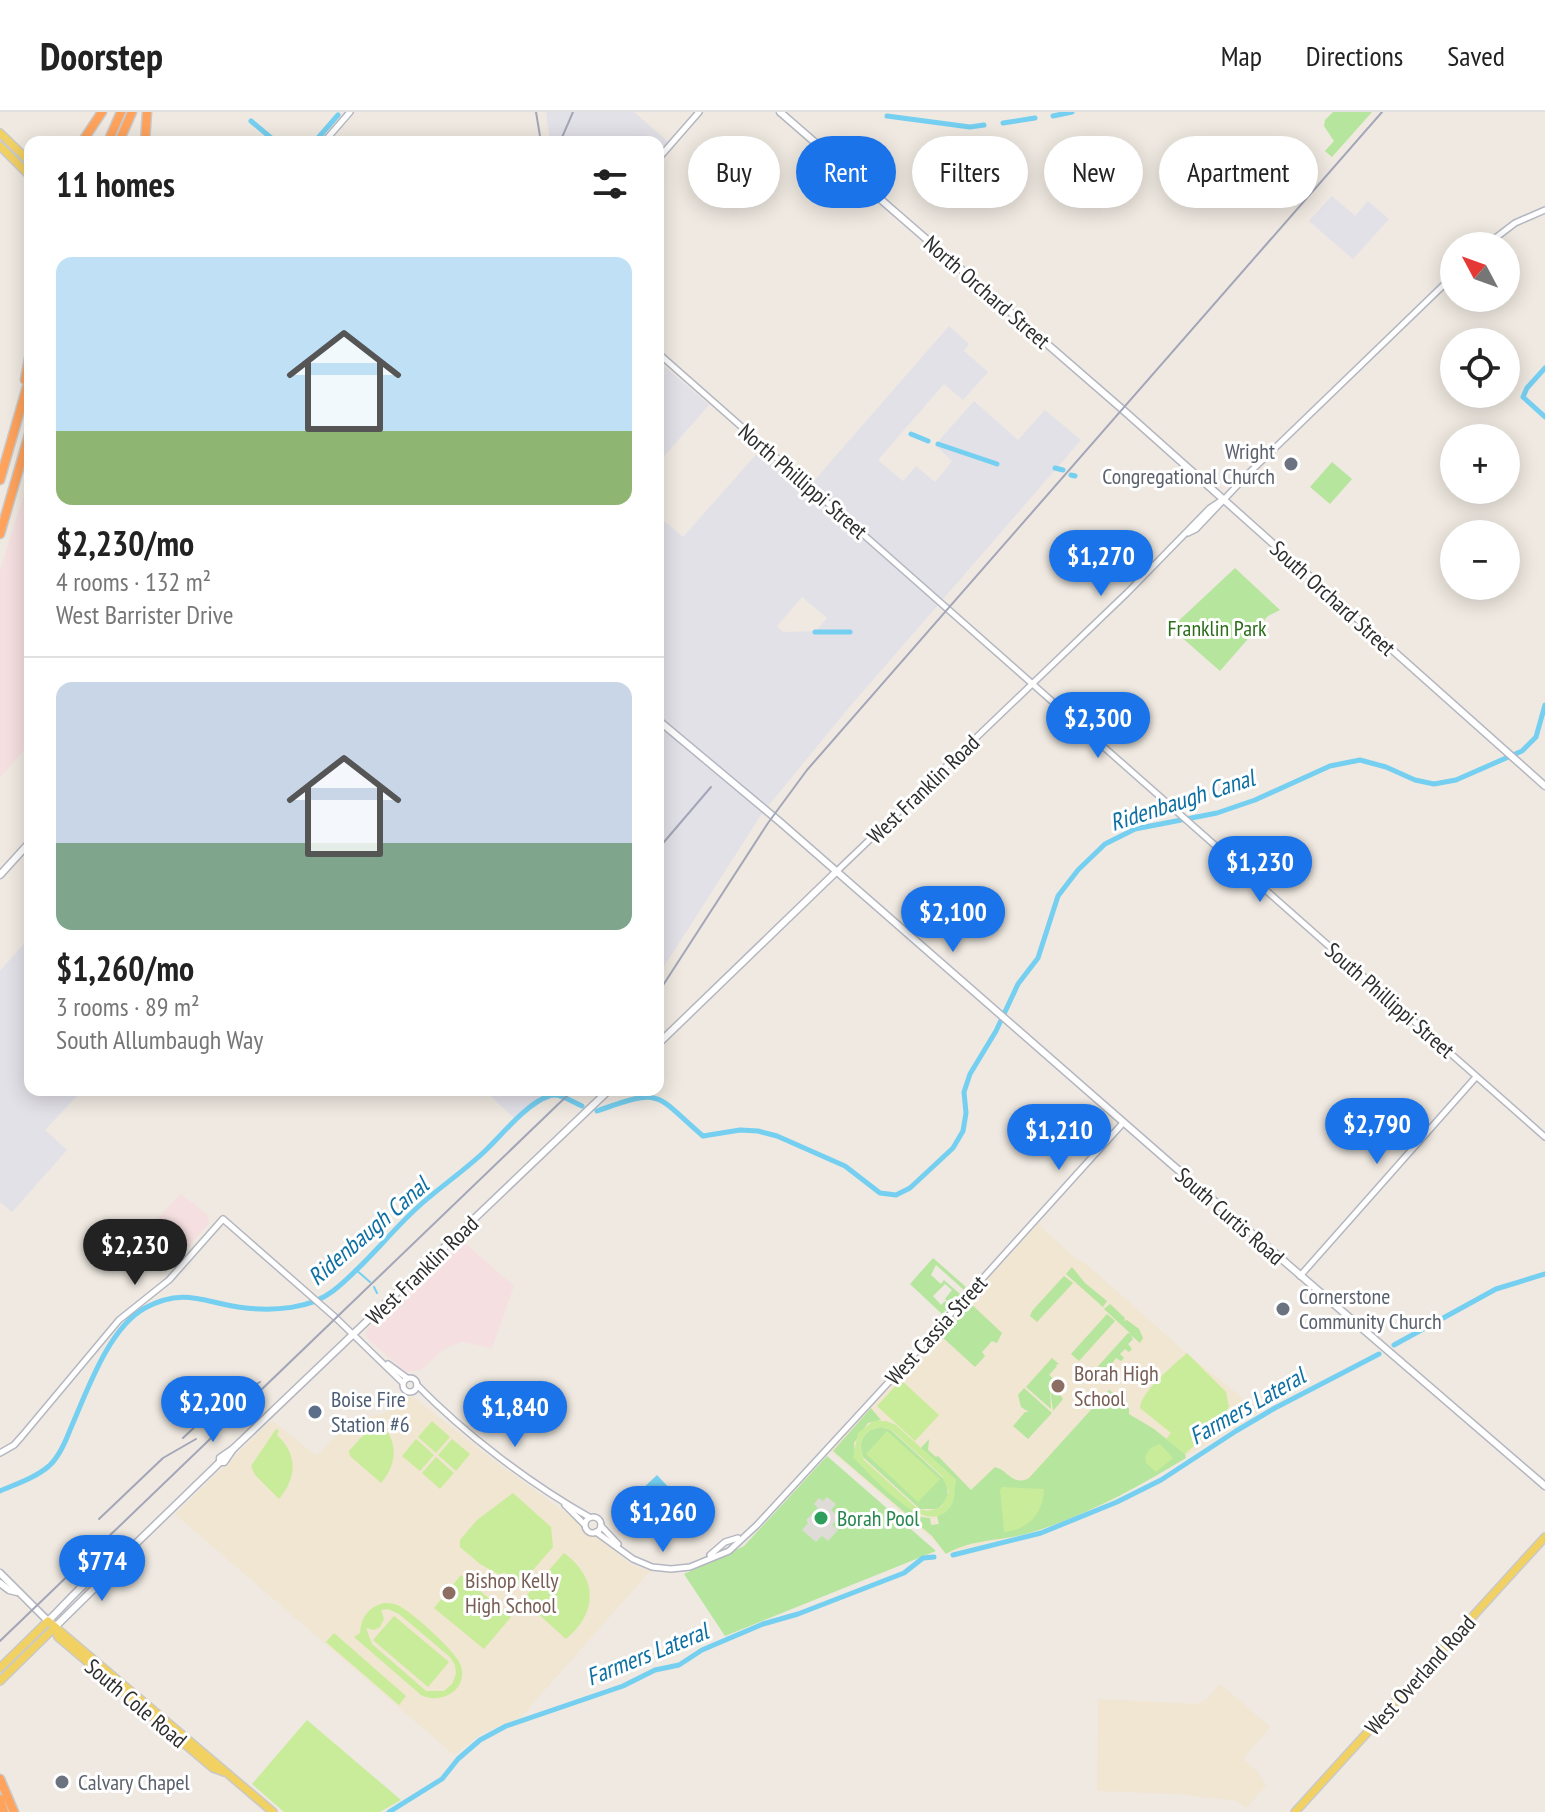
<!DOCTYPE html>
<html lang="en">
<head>
<meta charset="utf-8">
<style>
	body { margin:0; font-family:"PT Sans Narrow",sans-serif; background:#f6f6f6; color:#222; height:100vh; display:flex; flex-direction:column; font-size:30px; white-space:nowrap }
	* { box-sizing:border-box; margin:0 }
	p { font-size:26px; color:#767676 }
	.icon { flex:none; width:44px; height:44px; fill:none; stroke:currentColor; stroke-width:2; stroke-linecap:round; stroke-linejoin:round }
	.map { position:relative; flex:1; overflow:hidden }
	.sheet { position:absolute; left:24px; top:24px; width:640px; height:960px; display:flex; flex-direction:column; background:#fff; border-radius:16px; box-shadow:0 4px 20px #0003 }
	.sheet>* { flex:none }
	.guide { position:absolute; left:688px; top:24px; width:736px; height:72px; display:flex; gap:16px }
	.needle { width:52px; rotate:311deg }
	.fabs { position:absolute; left:1440px; top:120px; display:grid; gap:16px }
	.fabs a { display:grid; place-items:center; width:80px; height:80px; border-radius:50%; background:#fff; box-shadow:0 4px 20px #0003; font-size:40px }
	.price { position:absolute; translate:-50% -68px; padding:0 18px; border-radius:28px; background:#1a73e8; color:#fff; font-size:26px; line-height:52px; filter:drop-shadow(0 2px 4px #0008) }
	.price::after { content:''; position:absolute; left:50%; top:48px; width:24px; height:18px; margin-left:-12px; background:inherit; clip-path:polygon(0 0,100% 0,50% 100%) }
	.price.current { background:#222; color:#fff }
	ul { padding:0; list-style:none }
	li { display:grid; align-content:center; gap:16px; height:424px; padding:0 32px }
	li+li { border-top:2px solid #e0e0e0 }
	li span { display:grid; place-items:center; height:248px; border-radius:16px; color:#555 }
	li>.icon { margin-inline-start:auto }
	span .icon { width:144px; height:144px; fill:#fffc; stroke-width:1 }
	li b { font-size:34px }
	h2 { display:flex; justify-content:space-between; align-items:center; height:96px; padding:0 32px; font-size:34px }
	.tag { padding:0 28px; border-radius:36px; background:#fff; box-shadow:0 4px 20px #0003; font-size:28px; line-height:72px }
	.tag.current { background:#1a73e8; color:#fff }
	header { display:flex; align-items:center; gap:48px; box-sizing:border-box; height:112px; padding:0 40px; background:#fff; border-bottom:2px solid #e0e0e0 }
	header strong { font-size:38px }
	nav { display:flex; gap:44px; margin-inline-start:auto; font-size:28px }
	.map>svg:first-child { display:block }
	.industrial { fill:#e3e1e8; fill-rule:evenodd }
	.education { fill:#f0e6d1 }
	.medical { fill:#f5dfe0 }
	.green { fill:#b6e59e }
	.pitch { fill:#c9ec9a; fill-rule:evenodd }
	.plaza { fill:#dfdcd8 }
	.water { fill:#75cff0 }
	.lines { fill:none; stroke-linecap:round; stroke-linejoin:round }
	.stream { stroke:#75cff0; stroke-width:2 }
	.canal { stroke:#75cff0; stroke-width:5 }
	.tertiary-casing { stroke:#b4b7c1; stroke-width:8 }
	.secondary-casing { stroke:#b4b7c1; stroke-width:9 }
	.primary-casing { stroke:#c9c9c9; stroke-width:10 }
	.motorway-casing { stroke:#c9c9c9; stroke-width:11 }
	.tertiary { stroke:#fff; stroke-width:5 }
	.secondary { stroke:#fff; stroke-width:6 }
	.primary { stroke:#f2d163; stroke-width:7 }
	.motorway { stroke:#ffa35c; stroke-width:8 }
	.rail { stroke:#a3a6b8; stroke-width:2 }
	.worship-dot { fill:#6b7280; stroke:#fff; stroke-width:3 }
	.education-dot { fill:#8d6e63; stroke:#fff; stroke-width:3 }
	.service-dot { fill:#5c6f8a; stroke:#fff; stroke-width:3 }
	.leisure-dot { fill:#2e9e5b; stroke:#fff; stroke-width:3 }
	.labels { text-anchor:middle; dominant-baseline:central; stroke-width:6; stroke-linejoin:round; paint-order:stroke }
	.street-label { font-size:22px; fill:#2e2e2e; stroke:#fff }
	.worship-label { font-size:22px; fill:#5b616d; stroke:#fff; text-anchor:start }
	.park-label { font-size:22px; fill:#2c6e1b; stroke:#fff }
	.education-label { font-size:22px; fill:#785e54; stroke:#fff; text-anchor:start }
	.service-label { font-size:22px; fill:#4e5e75; stroke:#fff; text-anchor:start }
	.leisure-label { font-size:22px; fill:#27864d; stroke:#fff; text-anchor:start }
	.water-label { font-size:24px; font-style:italic; fill:#0d6fa3; stroke:#fff }
</style>
</head>
<body>
<header>
<strong>Doorstep</strong>
<nav><a>Map</a><a>Directions</a><a>Saved</a></nav>
</header>
<div class="map">
<svg width="1545" height="1700" viewBox="0 0 1545 1700">
	<rect width="100%" height="100%" fill="#efe9e1"/>
	<!-- industrial -->
	<g class="industrial">
		<polygon points="546,0 634,0 668,30 658,41 658,30 550,30"/>
		<polygon points="1332,84 1355,104 1368,89 1389,107 1353,147 1309,109"/>
		<path d="M949 214 969 232 964 239 988 260 963 288 944 272 878 348 897 364 903 369 916 354 935 370 952 349 935 333 974 289 1018 328 1045 298 1081 328 846 599 761 703 658 864V404L683 425 760 338 806 378ZM802 485 827 506 816 519 783 520 777 514Z"/>
		<polygon points="658,249 709,293 658,351"/>
		<polygon points="30,825 30,978 71,978 77,984 45,1018 67,1038 12,1100 0,1090 0,859"/>
		<polygon points="487,978 549,978 514,1006 486,980"/>
	</g>
	<!-- education -->
	<g class="education">
		<polygon points="1040,1110 1041,1115 1077,1148 1084,1150 1184,1239 1260,1300 1114,1388 1037,1419 944,1442 932,1427 830,1339"/>
		<polygon points="412,1284 501,1354 580,1411 586,1422 597,1424 630,1452 650,1459 521,1605 481,1622 454,1643 175,1402 269,1311 273,1309 315,1343 319,1342 349,1310 382,1302"/>
		<polygon points="1220,1572 1270,1615 1243,1647 1259,1661 1266,1674 1246,1696 1238,1689 1177,1682 1097,1679 1098,1587 1196,1592 1206,1588"/>
	</g>
	<!-- medical -->
	<g class="medical">
		<polygon points="30,362 30,632 0,665 0,459"/>
		<polygon points="181,1082 208,1103 209,1111 172,1153 139,1126"/>
		<polygon points="461,1128 514,1174 492,1236 461,1230 444,1237 421,1258 406,1260 368,1227 365,1220"/>
	</g>
	<!-- green -->
	<g class="green">
		<polygon points="1333,0 1372,0 1332,45 1325,39 1334,29 1324,14 1325,8"/>
		<polygon points="1332,350 1352,367 1330,392 1310,375"/>
		<polygon points="1235,456 1280,498 1268,504 1220,559 1171,516"/>
		<polygon points="933,1146 966,1175 964,1178 936,1153 931,1163 941,1172 944,1168 960,1182 951,1192 945,1187 952,1178 945,1172 933,1184 941,1193 945,1189 950,1194 942,1202 910,1172"/>
		<polygon points="1072,1155 1085,1171 1107,1189 1103,1195 1066,1162"/>
		<polygon points="1064,1164 1073,1171 1037,1210 1030,1204 1032,1199"/>
		<polygon points="969,1190 1002,1221 997,1231 992,1229 982,1240 985,1244 975,1255 940,1223"/>
		<polygon points="1110,1192 1125,1206 1124,1209 1127,1208 1139,1217 1143,1226 1140,1231 1131,1223 1133,1227 1128,1232 1132,1237 1129,1240 1125,1237 1120,1242 1124,1246 1121,1249 1116,1246 1109,1256 1111,1260 1107,1261 1101,1271 1092,1261 1128,1221 1131,1222 1104,1197"/>
		<polygon points="1107,1202 1115,1209 1079,1249 1071,1242"/>
		<polygon points="1052,1246 1059,1252 1055,1253 1057,1254 1049,1263 1055,1268 1052,1272 1063,1287 1053,1299 1050,1276 1051,1297 1026,1275"/>
		<polygon points="1024,1276 1052,1301 1028,1327 1013,1314 1025,1300 1029,1300 1021,1295 1018,1283"/>
		<path d="M1109 1278 1127 1289 1125 1294 1129 1296V1302L1154 1317 1185 1342 1186 1346C1136 1376 1086 1404 1029 1421 1002 1429 970 1427 946 1442L932 1424 833 1339 871 1296 881 1308 868 1311 854 1331 855 1344 921 1405 930 1406 931 1413 939 1412 937 1404C958 1394 950 1385 956 1368L921 1336 929 1327 928 1338 936 1345 938 1344 971 1378 995 1355C1008 1358 1013 1375 1029 1366Z"/>
		<path d="M881 1315 891 1318 947 1370 948 1386 938 1397H920L863 1345C857 1329 865 1317 881 1315Z"/>
		<polygon points="827,1344 936,1439 725,1524 684,1462 744,1434"/>
	</g>
	<!-- pitch -->
	<g class="pitch">
		<path d="M1187 1241 1226 1280 1229 1295 1207 1322 1185 1342 1166 1327 1171 1321 1140 1296C1141 1279 1174 1253 1187 1241Z"/>
		<polygon points="901,1268 939,1303 915,1329 877,1294"/>
		<path d="M377 1308C398 1326 399 1350 381 1371L350 1344 349 1339Z"/>
		<polygon points="432,1309 450,1325 436,1341 418,1325"/>
		<path d="M874 1309H886L896 1313 956 1368C954 1375 956 1384 952 1392 929 1433 872 1363 853 1346L858 1321ZM881 1315 892 1318 942 1364 949 1380 941 1395 928 1399 918 1397 864 1348C856 1332 863 1317 881 1315Z"/>
		<path d="M276 1317 279 1319 277 1323C298 1343 297 1365 279 1387L255 1363 251 1354Z"/>
		<polygon points="887,1319 940,1367 918,1390 866,1342"/>
		<polygon points="416,1327 434,1343 420,1359 402,1344"/>
		<polygon points="452,1327 470,1342 456,1359 438,1343"/>
		<polygon points="1160,1332 1173,1346 1156,1360 1146,1351 1145,1345 1150,1336"/>
		<polygon points="436,1345 454,1361 440,1377 422,1361"/>
		<path d="M1002 1375 1044 1377C1043 1402 1029 1417 1004 1420L1000 1378Z"/>
		<polygon points="513,1381 551,1415 553,1435 520,1473 504,1460 500,1463 480,1452 460,1435 460,1428 477,1408"/>
		<path d="M564 1441C598 1466 598 1500 566 1527L526 1491V1484Z"/>
		<polygon points="461,1463 511,1505 484,1537 434,1496"/>
		<path d="M384 1491C389 1491 392 1491 397 1493 410 1498 458 1541 461 1554 468 1578 441 1593 421 1583L354 1525 360 1521C361 1504 369 1495 384 1491ZM388 1497 399 1502 450 1545 455 1553 456 1562 452 1572 444 1579H426L372 1532 366 1516 374 1518 380 1515 384 1507 381 1498Z"/>
		<polygon points="394,1504 449,1550 428,1575 373,1528"/>
		<polygon points="334,1521 406,1584 399,1593 326,1530"/>
		<polygon points="307,1608 401,1688 380,1700 284,1700 252,1672"/>
	</g>
	<!-- plaza -->
	<polygon class="plaza" points="827,1385 836,1392 831,1398 839,1405 832,1413 838,1418 828,1429 822,1424 816,1430 802,1418 808,1411 806,1408 818,1396 814,1392 819,1386 823,1389"/>
	<!-- water -->
	<polygon class="water" points="657,1363 672,1379 669,1397 663,1400 641,1378"/>
	<g class="lines">
		<!-- stream -->
		<g class="stream">
			<polyline points="355,1157 370,1170"/>
			<polyline points="374,1175 377,1181"/>
		</g>
		<!-- canal -->
		<g class="canal">
			<polyline points="887,4 970,15 984,13"/>
			<polyline points="1053,4 1072,0"/>
			<polyline points="251,9 276,30"/>
			<polyline points="1003,11 1035,6"/>
			<polyline points="318,26 338,3"/>
			<polyline points="1545,256 1527,276 1523,285 1545,305"/>
			<polyline points="911,322 928,329"/>
			<polyline points="938,332 997,352"/>
			<polyline points="1055,356 1063,358"/>
			<polyline points="1071,363 1075,364"/>
			<polyline points="815,520 850,520"/>
			<path d="M597 999C664 975 654 982 703 1024L740 1018 758 1019 777 1024 845 1054 880 1081 896 1083 910 1076 953 1036 963 1019 966 1001 964 980 970 962 996 919 1018 872 1038 846 1058 784 1078 758 1105 732 1135 717 1217 701 1255 688 1330 654 1360 648 1386 655 1415 668 1434 672 1456 668 1522 639 1536 625 1545 593"/>
			<polyline points="1394,1233 1496,1177 1545,1162"/>
			<path d="M0 1379C16 1372 35 1366 49 1354 59 1345 65 1331 70 1318 86 1282 108 1216 145 1196 186 1174 206 1192 246 1196 274 1199 310 1197 333 1179 364 1155 390 1120 419 1094 440 1075 464 1059 485 1039 501 1024 527 991 549 984 559 980 573 990 582 994"/>
			<polyline points="953,1443 1041,1421 1117,1390 1161,1368 1236,1319 1275,1296 1379,1242"/>
			<polyline points="389,1700 442,1667 458,1647 480,1628 506,1614 623,1574 655,1558 679,1553 702,1538 763,1512 798,1502 904,1461 923,1446 934,1445"/>
		</g>
		<defs>
			<g id="tertiary">
				<polyline points="324,30 350,0"/>
				<polyline points="658,47 699,0"/>
				<polyline points="1485,134 1515,111 1545,98"/>
				<path d="M658 241C955 501 1248 765 1545 1025"/>
				<polyline points="1188,421 1196,417 1250,360 1454,163"/>
				<polyline points="836,760 1127,481 1210,396 1222,388"/>
				<polyline points="1300,1164 1476,965"/>
				<polyline points="388,1252 407,1266"/>
				<circle cx="410" cy="1273" r="7"/>
				<path d="M417 1273C465 1322 529 1371 589 1405"/>
				<polyline points="0,1341 14,1333 22,1324 119,1208 169,1168 223,1107 336,1206 403,1271"/>
				<polyline points="565,1393 584,1412"/>
				<circle cx="593" cy="1413" r="8"/>
				<polyline points="601,1414 618,1432"/>
				<polyline points="596,1420 633,1447 652,1455 671,1457 690,1455 729,1439 757,1413 899,1259 1123,1011"/>
				<polyline points="710,1443 725,1430 738,1426"/>
			</g>
			<g id="secondary">
				<polyline points="780,0 1122,297 1545,674"/>
				<polyline points="658,608 780,710 1169,1050 1545,1374"/>
				<polyline points="0,763 30,730"/>
				<polyline points="658,932 836,760"/>
				<polyline points="220,1350 220,1346 233,1337 609,978"/>
				<path d="M0 1461 48 1509C65 1493 98 1453 119 1449"/>
				<polyline points="0,1471 9,1478 17,1480"/>
				<polyline points="55,1515 117,1454 122,1445 220,1350 224,1350 233,1337"/>
			</g>
			<g id="primary">
				<polyline points="0,21 30,50"/>
				<polyline points="0,34 30,64"/>
				<polyline points="55,1515 58,1525 213,1656 224,1660"/>
				<polyline points="0,1556 48,1509 273,1700"/>
				<polyline points="0,1569 55,1515"/>
				<polyline points="1295,1700 1545,1425"/>
			</g>
			<g id="motorway">
				<polyline points="82,30 102,0"/>
				<polyline points="108,30 121,0"/>
				<polyline points="119,30 132,0"/>
				<polyline points="145,30 147,0"/>
				<polyline points="25,268 30,241"/>
				<polyline points="0,368 30,264"/>
				<polyline points="0,422 30,319"/>
				<polyline points="0,1667 14,1700"/>
				<polyline points="0,1687 4,1700"/>
			</g>
		</defs>
		<!-- tertiary casing -->
		<use href="#tertiary" class="tertiary-casing"/>
		<!-- secondary casing -->
		<use href="#secondary" class="secondary-casing"/>
		<!-- primary casing -->
		<use href="#primary" class="primary-casing"/>
		<!-- motorway casing -->
		<use href="#motorway" class="motorway-casing"/>
		<!-- tertiary -->
		<use href="#tertiary" class="tertiary"/>
		<!-- secondary -->
		<use href="#secondary" class="secondary"/>
		<!-- primary -->
		<use href="#primary" class="primary"/>
		<!-- motorway -->
		<use href="#motorway" class="motorway"/>
		<!-- rail -->
		<g class="rail">
			<polyline points="536,0 541,30"/>
			<polyline points="560,30 573,0"/>
			<polyline points="658,737 711,675"/>
			<polyline points="658,881 768,711 807,658 1382,0"/>
			<polyline points="183,1326 217,1294 260,1270"/>
			<polyline points="99,1407 163,1346 196,1327"/>
			<polyline points="0,1529 573,978"/>
		</g>
	</g>
	<!-- markers -->
	<g class="worship-dot">
		<circle cx="1291" cy="352" r="8"/>
		<circle cx="1283" cy="1197" r="8"/>
		<circle cx="62" cy="1670" r="8"/>
	</g>
	<g class="education-dot">
		<circle cx="1058" cy="1274" r="8"/>
		<circle cx="449" cy="1481" r="8"/>
	</g>
	<circle class="service-dot" cx="315" cy="1300" r="8"/>
	<circle class="leisure-dot" cx="821" cy="1406" r="8"/>
	<g class="labels">
		<!-- street labels -->
		<g class="street-label">
			<text transform="translate(987 180) rotate(41)">North Orchard Street</text>
			<text transform="translate(803 369) rotate(41)">North Phillippi Street</text>
			<text transform="translate(1333 486) rotate(42)">South Orchard Street</text>
			<text transform="translate(923 677) rotate(-44)">West Franklin Road</text>
			<text transform="translate(1390 888) rotate(41)">South Phillippi Street</text>
			<text transform="translate(1230 1104) rotate(41)">South Curtis Road</text>
			<text transform="translate(422 1158) rotate(-44)">West Franklin Road</text>
			<text transform="translate(936 1218) rotate(-48)">West Cassia Street</text>
			<text transform="translate(1420 1563) rotate(-48)">West Overland Road</text>
			<text transform="translate(136 1591) rotate(40)">South Cole Road</text>
		</g>
		<!-- worship labels -->
		<g class="worship-label">
			<text x="1275" y="339" text-anchor="end">Wright<tspan x="1275" dy="25">Congregational Church</tspan></text>
			<text x="1299" y="1184">Cornerstone<tspan x="1299" dy="25">Community Church</tspan></text>
			<text x="78" y="1670">Calvary Chapel</text>
		</g>
		<!-- park labels -->
		<g class="park-label">
			<text x="1217" y="516">Franklin Park</text>
		</g>
		<!-- education labels -->
		<g class="education-label">
			<text x="1074" y="1261">Borah High<tspan x="1074" dy="25">School</tspan></text>
			<text x="465" y="1468">Bishop Kelly<tspan x="465" dy="25">High School</tspan></text>
		</g>
		<!-- service labels -->
		<g class="service-label">
			<text x="331" y="1287">Boise Fire<tspan x="331" dy="25">Station #6</tspan></text>
		</g>
		<!-- leisure labels -->
		<g class="leisure-label">
			<text x="837" y="1406">Borah Pool</text>
		</g>
		<!-- water labels -->
		<g class="water-label">
			<text transform="translate(1182 688) rotate(-18)">Ridenbaugh Canal</text>
			<text transform="translate(368 1119) rotate(-41)">Ridenbaugh Canal</text>
			<text transform="translate(1247 1294) rotate(-30)">Farmers Lateral</text>
			<text transform="translate(647 1542) rotate(-22)">Farmers Lateral</text>
		</g>
	</g>
</svg>
<div class="fabs">
<a><svg class="needle" viewBox="-14 -14 28 28"><path d="M0-13l5 13h-10z" fill="#e53935"/><path d="M0 13l5-13h-10z" fill="#767676"/></svg></a>
<a><svg class="icon" aria-label="locate" viewBox="0 0 24 24"><circle cx="12" cy="12" r="6"/><path d="M12 2v4M12 18v4M2 12h4M18 12h4"/></svg></a>
<a>+</a>
<a>−</a>
</div>
<b class="price" style="left:1101px;top:486px">$1,270</b>
<b class="price" style="left:1098px;top:648px">$2,300</b>
<b class="price" style="left:1260px;top:792px">$1,230</b>
<b class="price" style="left:953px;top:842px">$2,100</b>
<b class="price" style="left:1377px;top:1054px">$2,790</b>
<b class="price" style="left:1059px;top:1060px">$1,210</b>
<b class="price current" style="left:135px;top:1175px">$2,230</b>
<b class="price" style="left:213px;top:1332px">$2,200</b>
<b class="price" style="left:515px;top:1337px">$1,840</b>
<b class="price" style="left:663px;top:1442px">$1,260</b>
<b class="price" style="left:102px;top:1491px">$774</b>
<div class="guide">
<a class="tag">Buy</a>
<a class="tag current">Rent</a>
<a class="tag">Filters</a>
<a class="tag">New</a>
<a class="tag">Apartment</a>
</div>
<section class="sheet">
<h2>11 homes<svg class="icon" aria-label="filters" viewBox="0 0 24 24"><path d="M4 7h16M4 17h16"/><circle cx="9" cy="7" r="2"/><circle cx="15" cy="17" r="2"/></svg></h2>
<ul>
<li><span style="background:linear-gradient(#bfe0f5 70%,#8fb573 0)"><svg class="icon" aria-label="home" viewBox="0 0 24 24"><path d="M3 11l9-7 9 7M6 9v11h12V9"/></svg></span><div><b>$2,230/mo</b><p>4 rooms · 132 m²</p><p>West Barrister Drive</p></div></li>
<li><span style="background:linear-gradient(#c9d6e8 65%,#7fa58c 0)"><svg class="icon" aria-label="home" viewBox="0 0 24 24"><path d="M3 11l9-7 9 7M6 9v11h12V9"/></svg></span><div><b>$1,260/mo</b><p>3 rooms · 89 m²</p><p>South Allumbaugh Way</p></div></li>
</ul>
</section>
</div>
</body>
</html>
